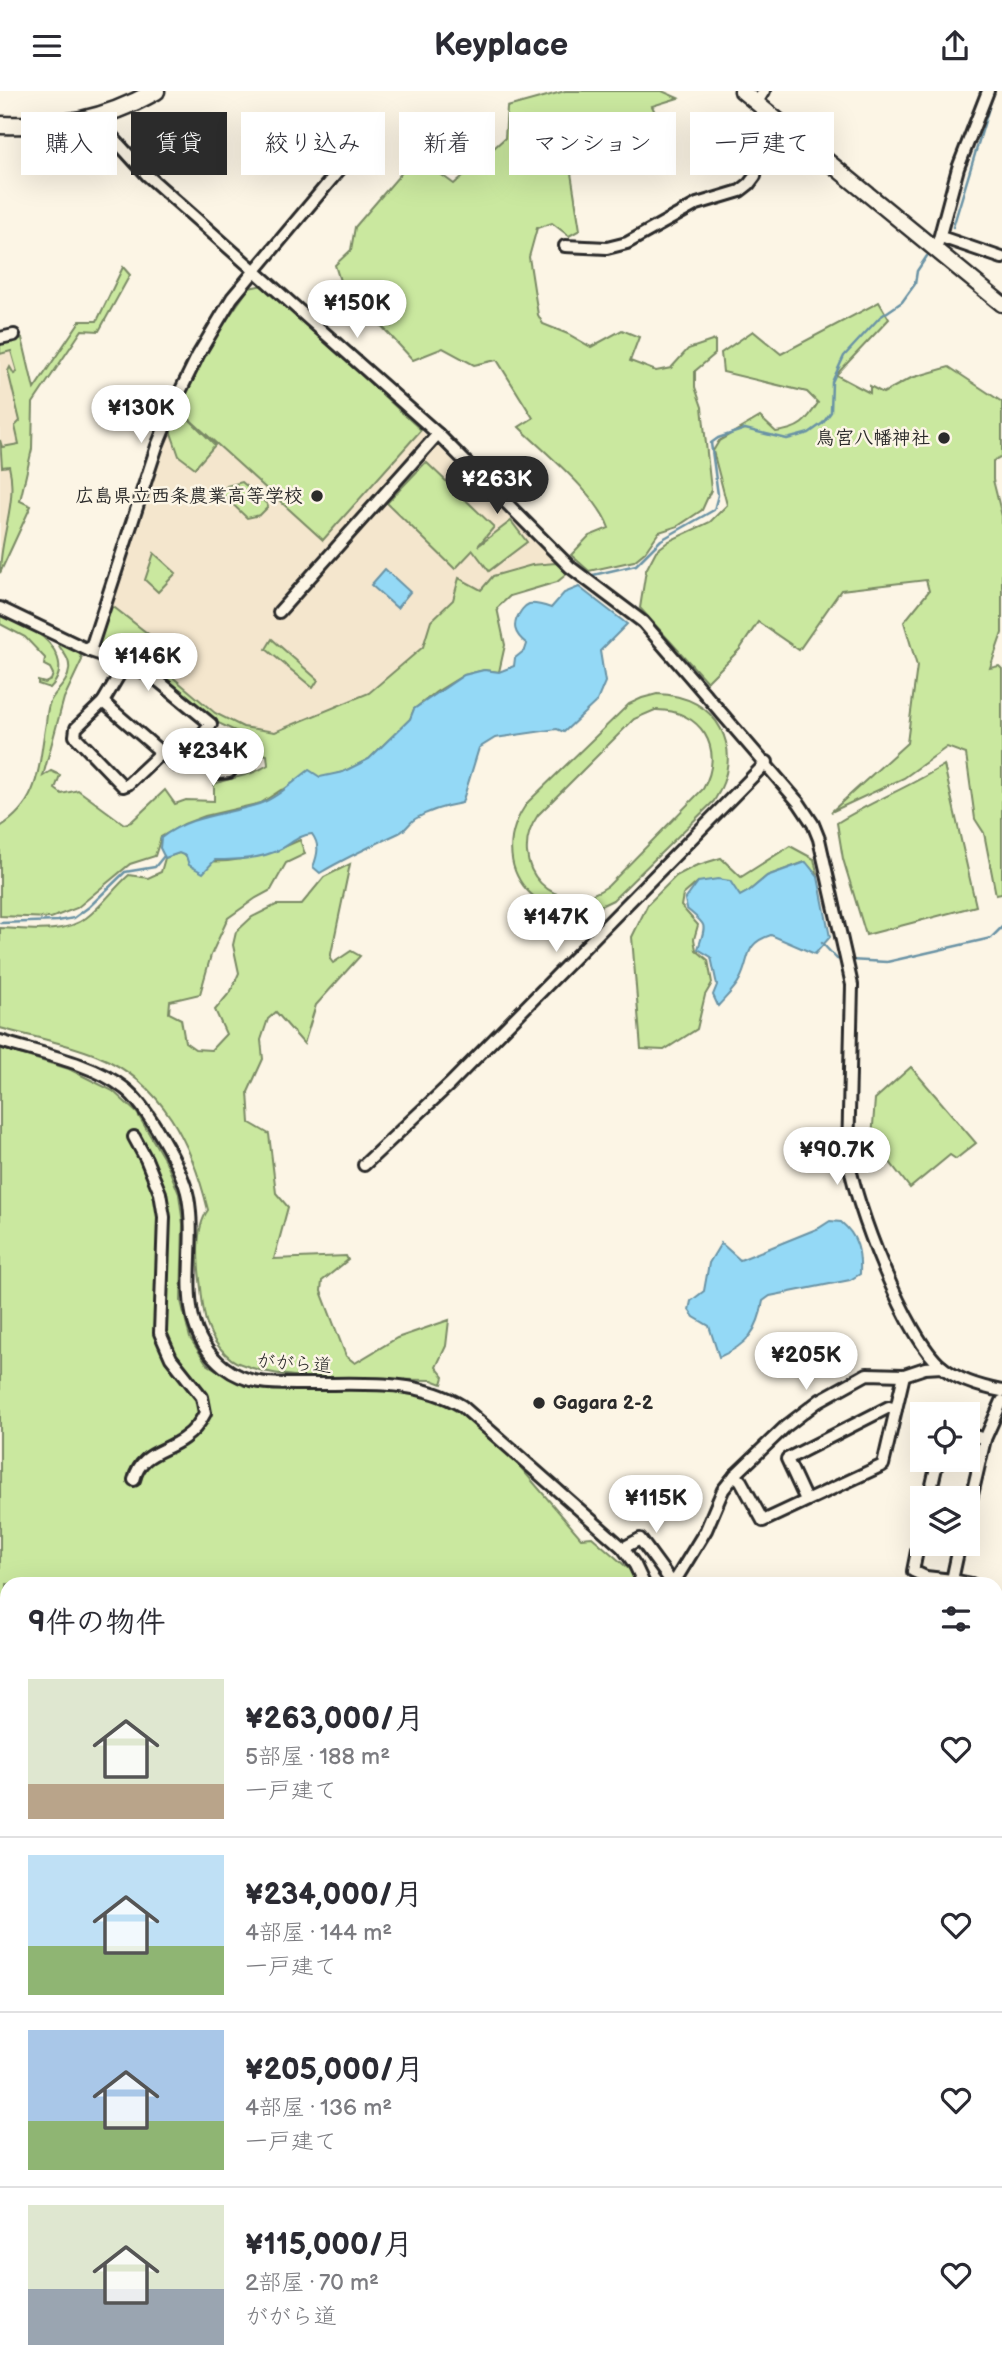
<!DOCTYPE html>
<html lang="ja">
<head>
<meta charset="utf-8">
<style>
	body { margin:0; font-family:"Balsamiq Sans","Klee One",sans-serif; background:#f2f2f3; color:#2b2b33; height:100vh; display:flex; flex-direction:column; font-size:26px; white-space:nowrap }
	* { box-sizing:border-box; margin:0 }
	p { font-size:23px; color:#7c7c81 }
	.icon { flex:none; width:38px; height:38px; fill:none; stroke:currentColor; stroke-width:2; stroke-linecap:round; stroke-linejoin:round }
	.map { position:relative; flex:1; overflow:hidden }
	.side { position:absolute; left:0px; top:1486px; width:1003px; height:800px; display:flex; flex-direction:column; background:#fff; border-radius:21px 21px 0 0; box-shadow:0 7px 28px #0002 }
	.side>* { flex:none }
	.guide { position:absolute; left:21px; top:21px; width:961px; height:63px; display:flex; gap:14px }
	.controls { position:absolute; left:910px; top:1311px; display:grid; gap:14px }
	.controls a { display:grid; place-items:center; width:70px; height:70px; border-radius:0px; background:#fff; box-shadow:0 7px 28px #0002; font-size:35px }
	.price { position:absolute; translate:-50% -60px; padding:0 16px; border-radius:24px; background:#fff; color:#222; font-size:23px; line-height:46px; filter:drop-shadow(0 2px 4px #0008) }
	.price::after { content:''; position:absolute; left:50%; top:42px; width:21px; height:16px; margin-left:-10px; background:inherit; clip-path:polygon(0 0,100% 0,50% 100%) }
	.price.current { background:#2b2b2b; color:#fff }
	ul { padding:0; list-style:none }
	li { display:flex; align-items:center; gap:21px; height:175px; padding:0 28px }
	li+li { border-top:2px solid #e1e1e2 }
	li span { display:grid; place-items:center; flex:none; width:196px; height:140px; border-radius:0px; color:#555 }
	li>.icon { margin-inline-start:auto }
	span .icon { width:84px; height:84px; fill:#fffc; stroke-width:1 }
	li b { font-size:30px }
	h2 { display:flex; justify-content:space-between; align-items:center; height:84px; padding:0 28px; font-size:30px }
	.chip { padding:0 24px; border-radius:0px; background:#fff; box-shadow:0 7px 28px #0002; font-size:24px; line-height:63px }
	.chip.current { background:#2b2b2b; color:#fff }
	header { display:flex; justify-content:space-between; align-items:center; height:91px; padding:0 28px; background:#fff; font-size:32px; font-weight:700 }
	.map>svg:first-child { display:block }
	.built { fill:#f4e6cd }
	.green { fill:#cae89f; stroke:#7a8a65; stroke-width:2; fill-rule:evenodd }
	.water { fill:#94d9f6; stroke:#6a93a5; stroke-width:2 }
	.lines { fill:none; stroke-linecap:round; stroke-linejoin:round }
	.stream { stroke:#6a93a5; stroke-width:2.5 }
	.minor-casing { stroke:#2b2b2b; stroke-width:16 }
	.major-casing { stroke:#2b2b2b; stroke-width:19 }
	.highway-casing { stroke:#2b2b2b; stroke-width:21 }
	.minor { stroke:#fcf5e5; stroke-width:10 }
	.major { stroke:#fcf5e5; stroke-width:14 }
	.highway { stroke:#fcf5e5; stroke-width:16 }
	.poi-dot { fill:#2b2b2b; stroke:#fcf5e5; stroke-width:2.5 }
	.labels { text-anchor:middle; dominant-baseline:central; stroke-width:5; stroke-linejoin:round; paint-order:stroke }
	.poi-label { font-size:19px; font-weight:bold; fill:#2b2b2b; stroke:#fcf5e5; text-anchor:end }
	.street-label { font-size:19px; fill:#2b2b2b; stroke:#fcf5e5 }
</style>
</head>
<body>
<header><svg class="icon" aria-label="menu" viewBox="0 0 24 24"><path d="M4 6h16M4 12h16M4 18h16"/></svg>Keyplace<svg class="icon" aria-label="share" viewBox="0 0 24 24"><path d="M12 15V3M7 8l5-5 5 5M5 13v7h14v-7"/></svg></header>
<div class="map">
<svg width="1002" height="2284" viewBox="0 0 1002 2284">
	<rect width="100%" height="100%" fill="#fcf5e5"/>
	<filter id="ink" filterUnits="userSpaceOnUse"><feTurbulence type="fractalNoise" baseFrequency=".0143" numOctaves="2"/><feDisplacementMap in="SourceGraphic" scale="14" xChannelSelector="R" yChannelSelector="G"/><feConvolveMatrix kernelMatrix="1 2 1 2 8 2 1 2 1" color-interpolation-filters="sRGB"/></filter>
	<g filter="url(#ink)">
		<!-- built -->
		<g class="built">
			<polygon points="263,194 440,357 556,472 532,474 481,499 468,493 431,530 423,556 369,602 269,643 214,630 158,586 98,556 159,366 182,308 249,197"/>
			<polygon points="22,247 34,299 32,358 0,470 0,253"/>
		</g>
		<!-- green -->
		<g class="green">
			<path d="M565 0H662L678 7 652 15 660 32 628 51 588 62 565 75 571 82 580 139 569 145 552 132 537 137 529 166 538 224 543 233 568 243 591 256 622 239 639 246 630 270 656 280 671 277 688 258 715 249V263L695 280V296L702 316 711 399 702 419 678 435 659 441 645 461 634 470 589 480 571 464 589 445 609 437C597 403 545 362 519 336L533 327 497 269 474 274 443 257 413 269 340 190 335 174 351 159 355 136 416 65 454 93 505 47 507 16Z"/>
			<path d="M123 176 130 184 99 240 82 239 33 312 32 358 20 410 31 415 0 482C0 447 18 409 9 375L2 376 0 349 2 356 19 353 15 335 20 330 8 280 10 276 14 283 17 281 11 260 0 263V253L22 247 34 298 80 230H97Z"/>
			<polygon points="263,194 421,339 323,449 186,325 215,354 195,377 179,365 170,339 178,318 183,322 182,308 207,257 249,197"/>
			<path d="M879 211 889 228 836 284 870 302V295L883 302 911 287 949 276 1002 311V365L993 370V389L1002 425V542L990 577 999 575 1002 578V803L996 804 984 742 975 728 966 663 947 656 904 687 831 721 907 652 917 575 904 531 929 500 926 489 841 499 799 559 758 531 740 558 707 591 640 517 646 479 656 460 669 450 710 431 727 414 713 360 719 350 760 326 776 341C800 338 806 331 818 312L807 301 723 281 721 262 753 240 781 263Z"/>
			<polygon points="426,371 494,436 478,455 511,430 527,451 489,480 473,459 455,478 387,412"/>
			<polygon points="242,391 267,413 268,416 260,424 247,427 221,402 227,395"/>
			<polygon points="154,462 176,482 158,501 145,489"/>
			<path d="M556 472 568 482 557 491 510 505 497 517 505 554 499 581 484 579 464 584 436 601 414 618 410 628 369 668 343 681 281 699 261 712 205 725 184 733 161 746 155 765 130 773 77 817 51 827 0 825V736C41 710 38 676 46 632 47 626 47 617 50 611 55 600 68 592 69 579 71 567 60 559 57 551L79 560 82 569 64 607 43 685 51 680 60 684 55 698 62 703 78 699 124 733 131 731 165 699 175 713 186 709 214 710V693C235 685 249 686 268 674L267 664 262 663 254 649 214 630 132 572 98 556 111 514 174 563 163 578 215 622 243 636 275 641 369 602 423 556 431 530 453 509 459 487 481 499 493 485 532 474Z"/>
			<path d="M0 523C12 529 25 534 36 541 56 554 69 578 50 597L38 593V590L45 592 51 589 53 583 50 577 44 574 45 567 25 546 0 533Z"/>
			<polygon points="272,548 318,589 313,597 266,558"/>
			<path d="M657 603C718 604 747 659 714 710L613 809C543 847 480 775 528 711L629 613 642 607ZM655 619C701 618 726 658 703 698L608 795C557 831 503 775 538 724L634 628Z"/>
			<path d="M944 674 976 815 866 844 843 768 837 732C872 710 910 696 944 674Z"/>
			<path d="M300 749 305 763 286 772 271 799 256 807 228 827 211 864 200 903 170 910 169 922 181 928 185 951 195 958 211 959 226 943 215 919 231 900 239 882 233 854 236 841 252 826 276 814H301L324 786 350 773 330 868 333 872 351 860 360 865 316 914 304 953 276 921 268 928 261 949 263 968 248 1001 250 1032 269 1043 276 1102 288 1116 274 1168 346 1165 348 1169 322 1190 321 1200 346 1265 355 1272 397 1247 449 1229 446 1255 436 1276 444 1286 442 1293 432 1289C377 1288 291 1293 241 1273 233 1271 225 1263 220 1257 205 1240 203 1219 201 1197 198 1174 194 1138 208 1119 192 1054 163 992 98 965 67 952 32 946 0 937V837C27 838 63 844 86 827 102 815 114 797 129 784L148 787 161 781 165 767 179 762C213 781 268 764 300 749Z"/>
			<polygon points="790,755 814,768 818,786 805,771 767,785 749,800 740,805 698,791 683,804 681,815 698,834 694,848 696,859 708,869 712,892 705,904 697,938 664,959 641,958 632,846 648,813 676,785 695,775 721,767 741,786"/>
			<polygon points="0,957 69,978 113,1000 137,1022 167,1073 179,1103 183,1133 181,1210 190,1247 207,1273 233,1289 265,1296 421,1294 474,1322 581,1447 592,1446 638,1486 636,1493 7,1493 7,2278 782,2279 781,2284 0,2284"/>
			<polygon points="911,976 976,1052 956,1068 950,1064 910,1097 872,1048 875,1008"/>
			<polygon points="996,1830 1002,1834 1002,2125 996,2133"/>
		</g>
		<!-- water -->
		<g class="water">
			<polygon points="385,478 410,501 397,517 371,494"/>
			<path d="M579 496 627 533 600 560 605 591 597 610 564 641 557 638 495 647 479 657 462 712C445 715 430 719 415 728 409 732 406 739 399 742 373 754 345 767 320 782L313 776C318 763 320 754 312 743 299 744 292 752 281 758 261 768 237 769 215 769L203 782 189 774 186 765 179 762 165 767 160 757 161 747C190 724 225 724 259 713 277 707 294 690 309 679L320 686 343 681 369 668 410 628 414 618 464 584 484 579 499 581 514 575 515 567 525 559 527 553C514 543 511 534 521 520 524 516 524 515 529 513 536 512 545 515 551 517L564 502Z"/>
			<path d="M806 771 818 786 830 846 815 863 771 844C743 853 751 867 740 888 735 898 725 907 718 915L713 904 717 894 711 866 698 858C706 832 708 836 687 818L685 809 698 791 718 788 730 790 740 805 749 800 767 785Z"/>
			<path d="M830 1130 841 1131C858 1145 861 1161 860 1183L850 1189 770 1205 763 1210C758 1240 747 1254 719 1266L709 1235 694 1226 689 1219 691 1210 704 1200 709 1172 721 1152 740 1169 819 1137Z"/>
		</g>
		<g class="lines">
			<!-- stream -->
			<g class="stream">
				<polyline points="953,136 994,0"/>
				<polyline points="589,485 636,474 661,449 714,419 718,404 711,352 718,347 745,338 787,348 809,342 823,332 831,321 832,291 844,265 880,226 902,211 915,193 917,180 927,165"/>
				<polyline points="0,832 58,830 74,827 89,816 125,781 155,776 164,765"/>
				<polyline points="822,852 837,868 843,869"/>
				<polyline points="849,869 887,871 991,847 1002,836"/>
				<polyline points="0,2272 7,2269"/>
			</g>
			<defs>
				<g id="minor">
					<polyline points="756,13 764,0"/>
					<path d="M95 27 147 84 438 343 570 476 643 531 799 712 813 733 819 748 852 894 848 1065C854 1112 906 1247 942 1276 959 1290 981 1296 1002 1300"/>
					<polyline points="941,146 1002,167"/>
					<polyline points="565,155 607,157 627,152 697,113 740,100 749,93 755,85 757,75 754,39 765,21"/>
					<polyline points="936,159 958,77 988,0"/>
					<polyline points="0,247 14,244"/>
					<polyline points="0,517 90,560 132,574 156,588 211,633 176,674 103,611"/>
					<polyline points="279,521 438,343"/>
					<polyline points="90,560 157,355 175,311 198,264 232,207 375,36"/>
					<polyline points="126,572 103,611 76,637 75,645 123,695 128,693 162,661"/>
					<polyline points="192,657 219,682 229,681 239,670"/>
					<path d="M0 950C38 962 93 972 124 997 146 1013 183 1079 188 1106 199 1164 169 1233 224 1276 247 1294 274 1293 301 1293 354 1294 415 1286 462 1315L623 1457 635 1474 644 1493"/>
					<path d="M134 1046 146 1068 160 1102 164 1126 160 1242 171 1267 202 1306 205 1322C200 1332 193 1341 184 1347 164 1362 141 1361 134 1389"/>
					<polyline points="364,1074 450,993 767,671"/>
					<polyline points="968,1343 985,1348"/>
					<polyline points="735,1384 741,1390 763,1430 883,1374 904,1284"/>
					<polyline points="929,1407 938,1368"/>
					<polyline points="806,1409 787,1368 889,1316 896,1318"/>
					<polyline points="968,1421 985,1348 1002,1310"/>
					<polyline points="922,1435 913,1480 926,1486 952,1489 960,1452"/>
					<polyline points="623,1457 640,1448 673,1493"/>
					<polyline points="952,1489 972,1493"/>
					<polyline points="673,1493 706,1439 723,1399 735,1384 785,1336 820,1309 867,1283 904,1284 925,1277 942,1276"/>
					<polyline points="996,1602 1002,1598"/>
					<polyline points="996,1678 996,1685"/>
					<polyline points="996,1821 1002,1824"/>
					<polyline points="996,2166 1002,2158"/>
					<polyline points="777,2284 778,2278"/>
					<polyline points="918,2284 922,2278"/>
				</g>
				<polyline id="major" points="742,0 1002,213"/>
				<path id="highway" d="M0 34C62 36 102 30 156 0"/>
			</defs>
			<!-- minor casing -->
			<use href="#minor" class="minor-casing"/>
			<!-- major casing -->
			<use href="#major" class="major-casing"/>
			<!-- highway casing -->
			<use href="#highway" class="highway-casing"/>
			<!-- minor -->
			<use href="#minor" class="minor"/>
			<!-- major -->
			<use href="#major" class="major"/>
			<!-- highway -->
			<use href="#highway" class="highway"/>
		</g>
	</g>
	<!-- markers -->
	<g class="poi-dot">
		<circle cx="944" cy="347" r="7"/>
		<circle cx="317" cy="405" r="7"/>
		<circle cx="539" cy="1312" r="7"/>
	</g>
	<g class="labels">
		<!-- poi labels -->
		<g class="poi-label">
			<text x="930" y="347">鳥宮八幡神社</text>
			<text x="303" y="405">広島県立西条農業高等学校</text>
			<text x="553" y="1312" text-anchor="start">Gagara 2-2</text>
		</g>
		<!-- street labels -->
		<g class="street-label">
			<text transform="translate(294 1273) rotate(4)">ががら道</text>
		</g>
	</g>
</svg>
<div class="controls">
<a><svg class="icon" aria-label="locate" viewBox="0 0 24 24"><circle cx="12" cy="12" r="6"/><path d="M12 2v4M12 18v4M2 12h4M18 12h4"/></svg></a>
<a><svg class="icon" aria-label="layers" viewBox="0 0 24 24"><path d="M12 4l9 5-9 5-9-5zM3 14l9 5 9-5"/></svg></a>
</div>
<b class="price" style="left:357px;top:249px">¥150K</b>
<b class="price" style="left:141px;top:354px">¥130K</b>
<b class="price current" style="left:497px;top:425px">¥263K</b>
<b class="price" style="left:148px;top:602px">¥146K</b>
<b class="price" style="left:213px;top:697px">¥234K</b>
<b class="price" style="left:556px;top:863px">¥147K</b>
<b class="price" style="left:837px;top:1096px">¥90.7K</b>
<b class="price" style="left:806px;top:1301px">¥205K</b>
<b class="price" style="left:656px;top:1444px">¥115K</b>
<div class="guide">
<a class="chip">購入</a>
<a class="chip current">賃貸</a>
<a class="chip">絞り込み</a>
<a class="chip">新着</a>
<a class="chip">マンション</a>
<a class="chip">一戸建て</a>
</div>
<section class="side">
<h2>9件の物件<svg class="icon" aria-label="filters" viewBox="0 0 24 24"><path d="M4 7h16M4 17h16"/><circle cx="9" cy="7" r="2"/><circle cx="15" cy="17" r="2"/></svg></h2>
<ul>
<li><span style="background:linear-gradient(#dfe7d0 75%,#b9a48a 0)"><svg class="icon" aria-label="home" viewBox="0 0 24 24"><path d="M3 11l9-7 9 7M6 9v11h12V9"/></svg></span><div><b>¥263,000/月</b><p>5部屋 · 188 m²</p><p>一戸建て</p></div><svg class="icon" aria-label="heart" viewBox="0 0 24 24"><path d="M12 20l-8-8c-3-5 5-10 8-4 3-6 11-1 8 4z"/></svg></li>
<li><span style="background:linear-gradient(#bfe0f5 65%,#8fb573 0)"><svg class="icon" aria-label="home" viewBox="0 0 24 24"><path d="M3 11l9-7 9 7M6 9v11h12V9"/></svg></span><div><b>¥234,000/月</b><p>4部屋 · 144 m²</p><p>一戸建て</p></div><svg class="icon" aria-label="heart" viewBox="0 0 24 24"><path d="M12 20l-8-8c-3-5 5-10 8-4 3-6 11-1 8 4z"/></svg></li>
<li><span style="background:linear-gradient(#a9c7e8 65%,#8fb573 0)"><svg class="icon" aria-label="home" viewBox="0 0 24 24"><path d="M3 11l9-7 9 7M6 9v11h12V9"/></svg></span><div><b>¥205,000/月</b><p>4部屋 · 136 m²</p><p>一戸建て</p></div><svg class="icon" aria-label="heart" viewBox="0 0 24 24"><path d="M12 20l-8-8c-3-5 5-10 8-4 3-6 11-1 8 4z"/></svg></li>
<li><span style="background:linear-gradient(#dfe7d0 60%,#9aa5b1 0)"><svg class="icon" aria-label="home" viewBox="0 0 24 24"><path d="M3 11l9-7 9 7M6 9v11h12V9"/></svg></span><div><b>¥115,000/月</b><p>2部屋 · 70 m²</p><p>ががら道</p></div><svg class="icon" aria-label="heart" viewBox="0 0 24 24"><path d="M12 20l-8-8c-3-5 5-10 8-4 3-6 11-1 8 4z"/></svg></li>
</ul>
</section>
</div>
</body>
</html>
